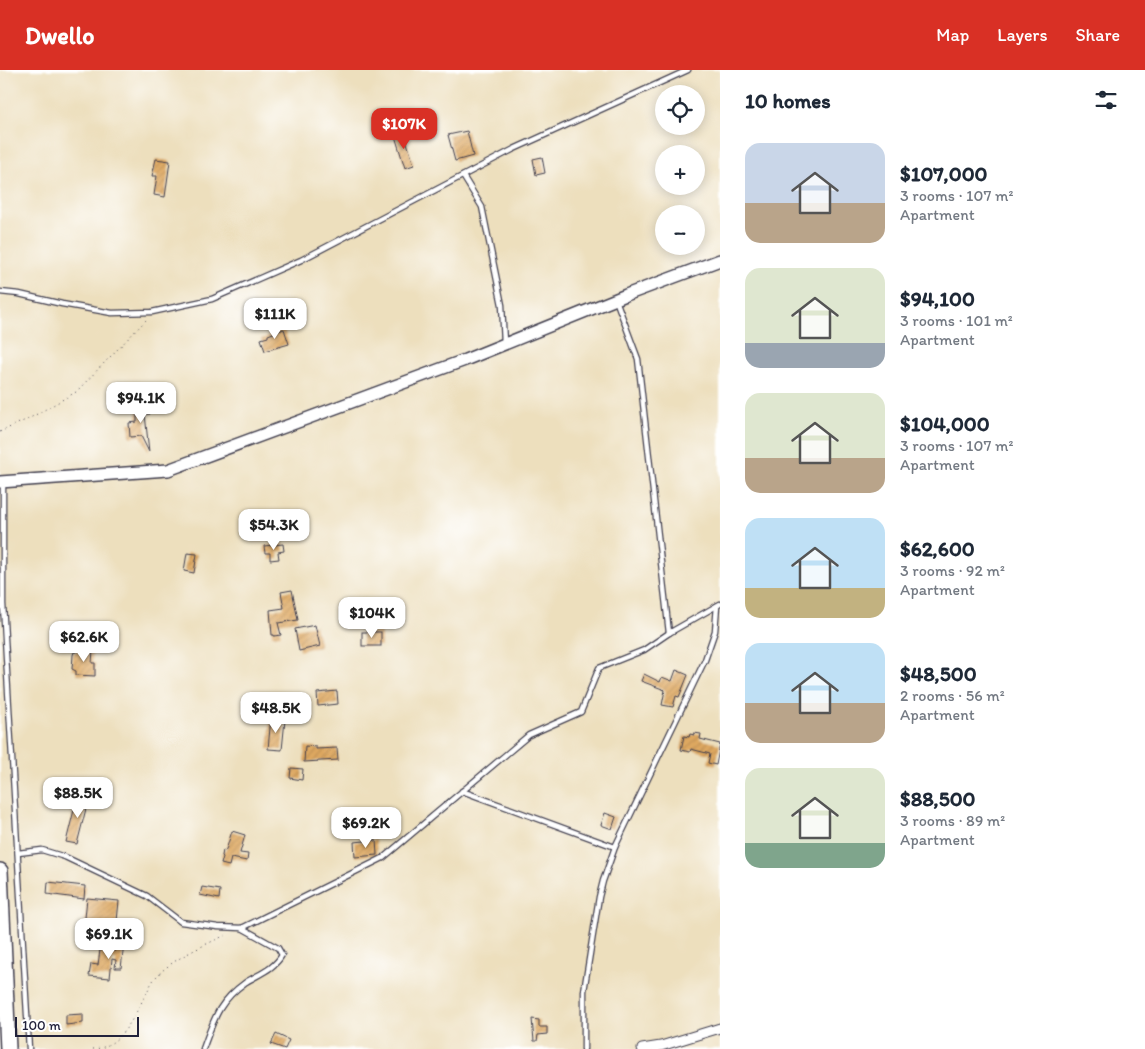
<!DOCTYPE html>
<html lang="en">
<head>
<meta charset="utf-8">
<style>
	body { margin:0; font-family:Itim,sans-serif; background:#f6f6f7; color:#1f2937; height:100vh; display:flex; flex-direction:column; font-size:19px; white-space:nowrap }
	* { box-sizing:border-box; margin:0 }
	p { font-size:16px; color:#747a83 }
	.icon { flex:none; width:28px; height:28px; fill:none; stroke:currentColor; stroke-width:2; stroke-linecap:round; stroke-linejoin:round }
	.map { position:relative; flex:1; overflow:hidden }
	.drawer { display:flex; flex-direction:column; background:#fff; width:425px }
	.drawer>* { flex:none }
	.buttons { position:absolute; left:655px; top:15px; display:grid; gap:10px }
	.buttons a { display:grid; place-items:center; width:50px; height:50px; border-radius:50%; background:#fff; box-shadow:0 2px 12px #0003; font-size:25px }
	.scale { position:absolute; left:15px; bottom:12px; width:124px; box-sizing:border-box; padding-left:5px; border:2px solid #22223b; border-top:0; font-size:14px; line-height:18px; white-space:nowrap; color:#22223b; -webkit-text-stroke:4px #fff; paint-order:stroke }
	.price { position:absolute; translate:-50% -42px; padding:0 11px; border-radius:10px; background:#fff; color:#222; font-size:16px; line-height:32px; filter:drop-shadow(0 1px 2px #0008) }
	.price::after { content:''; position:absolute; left:50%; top:30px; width:15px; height:11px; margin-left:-8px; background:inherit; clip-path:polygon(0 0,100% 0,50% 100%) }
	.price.selected { background:#d93025; color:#fff }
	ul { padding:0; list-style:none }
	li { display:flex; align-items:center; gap:15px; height:125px; padding:0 25px }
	li span { display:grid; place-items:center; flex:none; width:140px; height:100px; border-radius:15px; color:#555 }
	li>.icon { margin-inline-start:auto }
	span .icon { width:60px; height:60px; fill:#fffc; stroke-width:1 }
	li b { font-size:21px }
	h2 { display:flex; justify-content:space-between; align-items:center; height:60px; padding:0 25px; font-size:21px }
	header { display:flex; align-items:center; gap:30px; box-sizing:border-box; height:70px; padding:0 25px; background:#d93025; color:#fff }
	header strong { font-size:24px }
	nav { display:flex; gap:28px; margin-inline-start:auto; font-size:18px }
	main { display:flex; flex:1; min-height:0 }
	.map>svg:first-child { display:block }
	.building { fill:url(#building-hatch) }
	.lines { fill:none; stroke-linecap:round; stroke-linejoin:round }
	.lane-casing { stroke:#403e4e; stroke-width:7 }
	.street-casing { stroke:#403e4e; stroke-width:11 }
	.secondary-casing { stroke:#403e4e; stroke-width:14 }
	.highway-casing { stroke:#403e4e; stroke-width:18 }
	.path { stroke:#403e4e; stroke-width:1; stroke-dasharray:1 4; stroke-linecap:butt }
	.lane { stroke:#fff; stroke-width:4.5 }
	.street { stroke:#fff; stroke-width:9 }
	.secondary { stroke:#fff; stroke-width:11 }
	.highway { stroke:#fff; stroke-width:15 }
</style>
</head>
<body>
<header>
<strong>Dwello</strong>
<nav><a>Map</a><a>Layers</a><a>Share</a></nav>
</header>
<main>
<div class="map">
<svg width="720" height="979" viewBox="0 0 720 979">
	<defs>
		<pattern id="building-hatch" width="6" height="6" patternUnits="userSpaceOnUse" patternTransform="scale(1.25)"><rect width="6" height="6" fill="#dea860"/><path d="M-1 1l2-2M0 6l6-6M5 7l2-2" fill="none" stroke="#be9054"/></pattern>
	</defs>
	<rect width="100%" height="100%" fill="#fff"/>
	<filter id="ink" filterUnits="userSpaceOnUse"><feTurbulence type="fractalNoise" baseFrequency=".02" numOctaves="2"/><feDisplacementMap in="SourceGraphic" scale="10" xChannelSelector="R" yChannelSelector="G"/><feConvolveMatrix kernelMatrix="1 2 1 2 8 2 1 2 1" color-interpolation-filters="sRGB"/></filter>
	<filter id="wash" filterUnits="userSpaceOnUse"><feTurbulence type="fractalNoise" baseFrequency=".0096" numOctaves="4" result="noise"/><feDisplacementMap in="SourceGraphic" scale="20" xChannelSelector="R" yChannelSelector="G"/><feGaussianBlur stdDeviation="1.12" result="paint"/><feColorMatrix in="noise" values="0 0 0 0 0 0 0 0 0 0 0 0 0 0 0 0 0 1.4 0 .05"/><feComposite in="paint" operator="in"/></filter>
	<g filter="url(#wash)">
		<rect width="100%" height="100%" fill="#eddfbd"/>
		<g id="blocks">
			<!-- building -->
			<g class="building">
				<polygon points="467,61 473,86 455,91 448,65"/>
				<polygon points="404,63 414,95 405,98 395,66"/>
				<polygon points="542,87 545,103 536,105 533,89"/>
				<polygon points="156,89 170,91 165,127 154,125 157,106 152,106"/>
				<polygon points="284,259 289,274 265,281 261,269 268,267 268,265"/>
				<polygon points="137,335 150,336 150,344 145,344 149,382 141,366 130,367 129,353 137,352"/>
				<polygon points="283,474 284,481 278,482 279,489 270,490 270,483 265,483 264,476"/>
				<polygon points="187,483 197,484 194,503 184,501"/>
				<polygon points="292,520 298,550 278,553 281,565 274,566 274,565 272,565 270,540 284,538 281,522"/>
				<polygon points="315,555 320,576 299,581 295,559"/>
				<rect x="362" y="562" width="19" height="14"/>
				<polygon points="76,579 93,580 92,593 95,593 95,606 76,605 76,601 72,599 73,585 74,582 76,582"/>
				<polygon points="676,600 688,605 679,627 676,626 673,637 662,635 665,620 641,611 644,604 660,612 662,607 672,611"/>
				<polygon points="337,621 338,634 318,636 317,623"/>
				<polygon points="271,647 283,648 283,651 285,650 282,680 268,679"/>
				<polygon points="694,663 701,664 700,669 720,674 716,695 708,693 710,684 691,679 690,682 681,680 684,666 689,667 690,664 694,665"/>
				<polygon points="305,676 316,677 316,679 337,678 338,690 304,692"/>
				<polygon points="291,698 303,699 302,710 290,708"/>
				<polygon points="57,712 78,712 78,721 57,720"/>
				<polygon points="78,724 89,727 77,774 66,772"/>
				<polygon points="605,743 616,747 612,759 601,755"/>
				<polygon points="232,761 245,765 240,783 248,784 247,791 231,788 229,796 221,794 223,787 222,786 223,780 225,781 227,777"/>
				<polygon points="376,770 377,785 355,787 354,772"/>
				<polygon points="48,812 85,816 84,829 47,824"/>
				<polygon points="202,817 220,820 219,829 200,825"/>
				<polygon points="87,828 119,831 116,861 84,858"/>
				<polygon points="117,865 125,866 121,898 115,898 116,890 112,889 110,908 89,906 91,894 98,895 100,880 116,881"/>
				<polygon points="83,944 83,953 66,955 66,945"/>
				<polygon points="532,949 539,950 539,957 547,957 547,964 538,965 537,971 534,971"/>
				<polygon points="276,964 289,970 285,979 271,974"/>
			</g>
		</g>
	</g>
	<g filter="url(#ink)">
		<use href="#blocks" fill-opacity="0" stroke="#403e4e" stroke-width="1"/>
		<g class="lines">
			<defs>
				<g id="lane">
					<polyline points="463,106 482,137 502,235 504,273"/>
					<polyline points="0,222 19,224 62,234 112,243 152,242 212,229 301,190 514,79 688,0"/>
					<polyline points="616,230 638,289 669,563"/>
					<polyline points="3,414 3,534 29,979"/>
					<polyline points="462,721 615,777"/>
					<polyline points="18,783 42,780 65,787 147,826 181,852 218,857 242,858 383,788 529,665 581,642 599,598 644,580 669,563 720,534"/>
					<path d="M203 979C214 949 218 932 246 912 259 904 274 899 282 885L278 878 242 858"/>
					<polyline points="584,979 584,921 599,827 603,811 615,777 705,590 715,561 717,536"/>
				</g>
				<polyline id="street" points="642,979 661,976 720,958"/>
				<polyline id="secondary" points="0,412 168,400 465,290 626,225 720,190"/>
				<polyline id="highway" points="0,801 8,979"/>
			</defs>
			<!-- lane casing -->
			<use href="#lane" class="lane-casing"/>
			<!-- street casing -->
			<use href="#street" class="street-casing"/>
			<!-- secondary casing -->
			<use href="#secondary" class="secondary-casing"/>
			<!-- highway casing -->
			<use href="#highway" class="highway-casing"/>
			<!-- path -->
			<g class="path">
				<polyline points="0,362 30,348 76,322 148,248"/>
				<path d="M93 979C122 978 136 942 148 920 150 916 153 910 156 907 173 888 205 875 228 864"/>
			</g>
			<!-- lane -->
			<use href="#lane" class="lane"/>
			<!-- street -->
			<use href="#street" class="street"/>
			<!-- secondary -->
			<use href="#secondary" class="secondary"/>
			<!-- highway -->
			<use href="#highway" class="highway"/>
		</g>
	</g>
</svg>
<div class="buttons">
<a><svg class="icon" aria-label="locate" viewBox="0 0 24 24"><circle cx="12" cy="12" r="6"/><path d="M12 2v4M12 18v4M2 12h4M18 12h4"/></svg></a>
<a>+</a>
<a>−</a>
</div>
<div class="scale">100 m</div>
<b class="price selected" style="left:404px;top:80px">$107K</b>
<b class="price" style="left:275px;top:270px">$111K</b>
<b class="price" style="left:141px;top:354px">$94.1K</b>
<b class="price" style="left:274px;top:481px">$54.3K</b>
<b class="price" style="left:372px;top:569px">$104K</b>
<b class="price" style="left:84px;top:593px">$62.6K</b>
<b class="price" style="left:276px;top:664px">$48.5K</b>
<b class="price" style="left:78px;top:749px">$88.5K</b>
<b class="price" style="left:366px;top:779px">$69.2K</b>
<b class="price" style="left:109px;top:890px">$69.1K</b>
</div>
<section class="drawer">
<h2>10 homes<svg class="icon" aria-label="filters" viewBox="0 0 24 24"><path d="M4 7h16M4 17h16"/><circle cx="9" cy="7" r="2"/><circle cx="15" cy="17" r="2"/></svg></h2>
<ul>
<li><span style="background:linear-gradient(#c9d6e8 60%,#b9a48a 0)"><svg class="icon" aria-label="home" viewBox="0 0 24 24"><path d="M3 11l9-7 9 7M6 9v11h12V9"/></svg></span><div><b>$107,000</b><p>3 rooms · 107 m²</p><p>Apartment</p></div></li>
<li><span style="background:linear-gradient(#dfe7d0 75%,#9aa5b1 0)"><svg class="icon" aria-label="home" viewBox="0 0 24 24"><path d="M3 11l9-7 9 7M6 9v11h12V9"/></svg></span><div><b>$94,100</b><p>3 rooms · 101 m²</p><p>Apartment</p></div></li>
<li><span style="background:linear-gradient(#dfe7d0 65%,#b9a48a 0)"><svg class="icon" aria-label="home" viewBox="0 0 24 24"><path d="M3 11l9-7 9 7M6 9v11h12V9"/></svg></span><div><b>$104,000</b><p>3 rooms · 107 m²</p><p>Apartment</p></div></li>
<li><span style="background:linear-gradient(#bfe0f5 70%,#c2b280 0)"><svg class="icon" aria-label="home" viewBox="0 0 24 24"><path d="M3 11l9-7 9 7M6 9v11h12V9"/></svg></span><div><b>$62,600</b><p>3 rooms · 92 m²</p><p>Apartment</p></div></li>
<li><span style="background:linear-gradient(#bfe0f5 60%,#b9a48a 0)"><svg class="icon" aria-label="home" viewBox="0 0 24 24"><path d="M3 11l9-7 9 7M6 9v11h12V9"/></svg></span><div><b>$48,500</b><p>2 rooms · 56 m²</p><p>Apartment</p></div></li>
<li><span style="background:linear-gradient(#dfe7d0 75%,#7fa58c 0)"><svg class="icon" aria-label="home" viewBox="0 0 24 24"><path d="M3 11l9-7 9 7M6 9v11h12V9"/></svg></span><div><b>$88,500</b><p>3 rooms · 89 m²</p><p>Apartment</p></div></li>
</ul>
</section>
</main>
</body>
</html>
